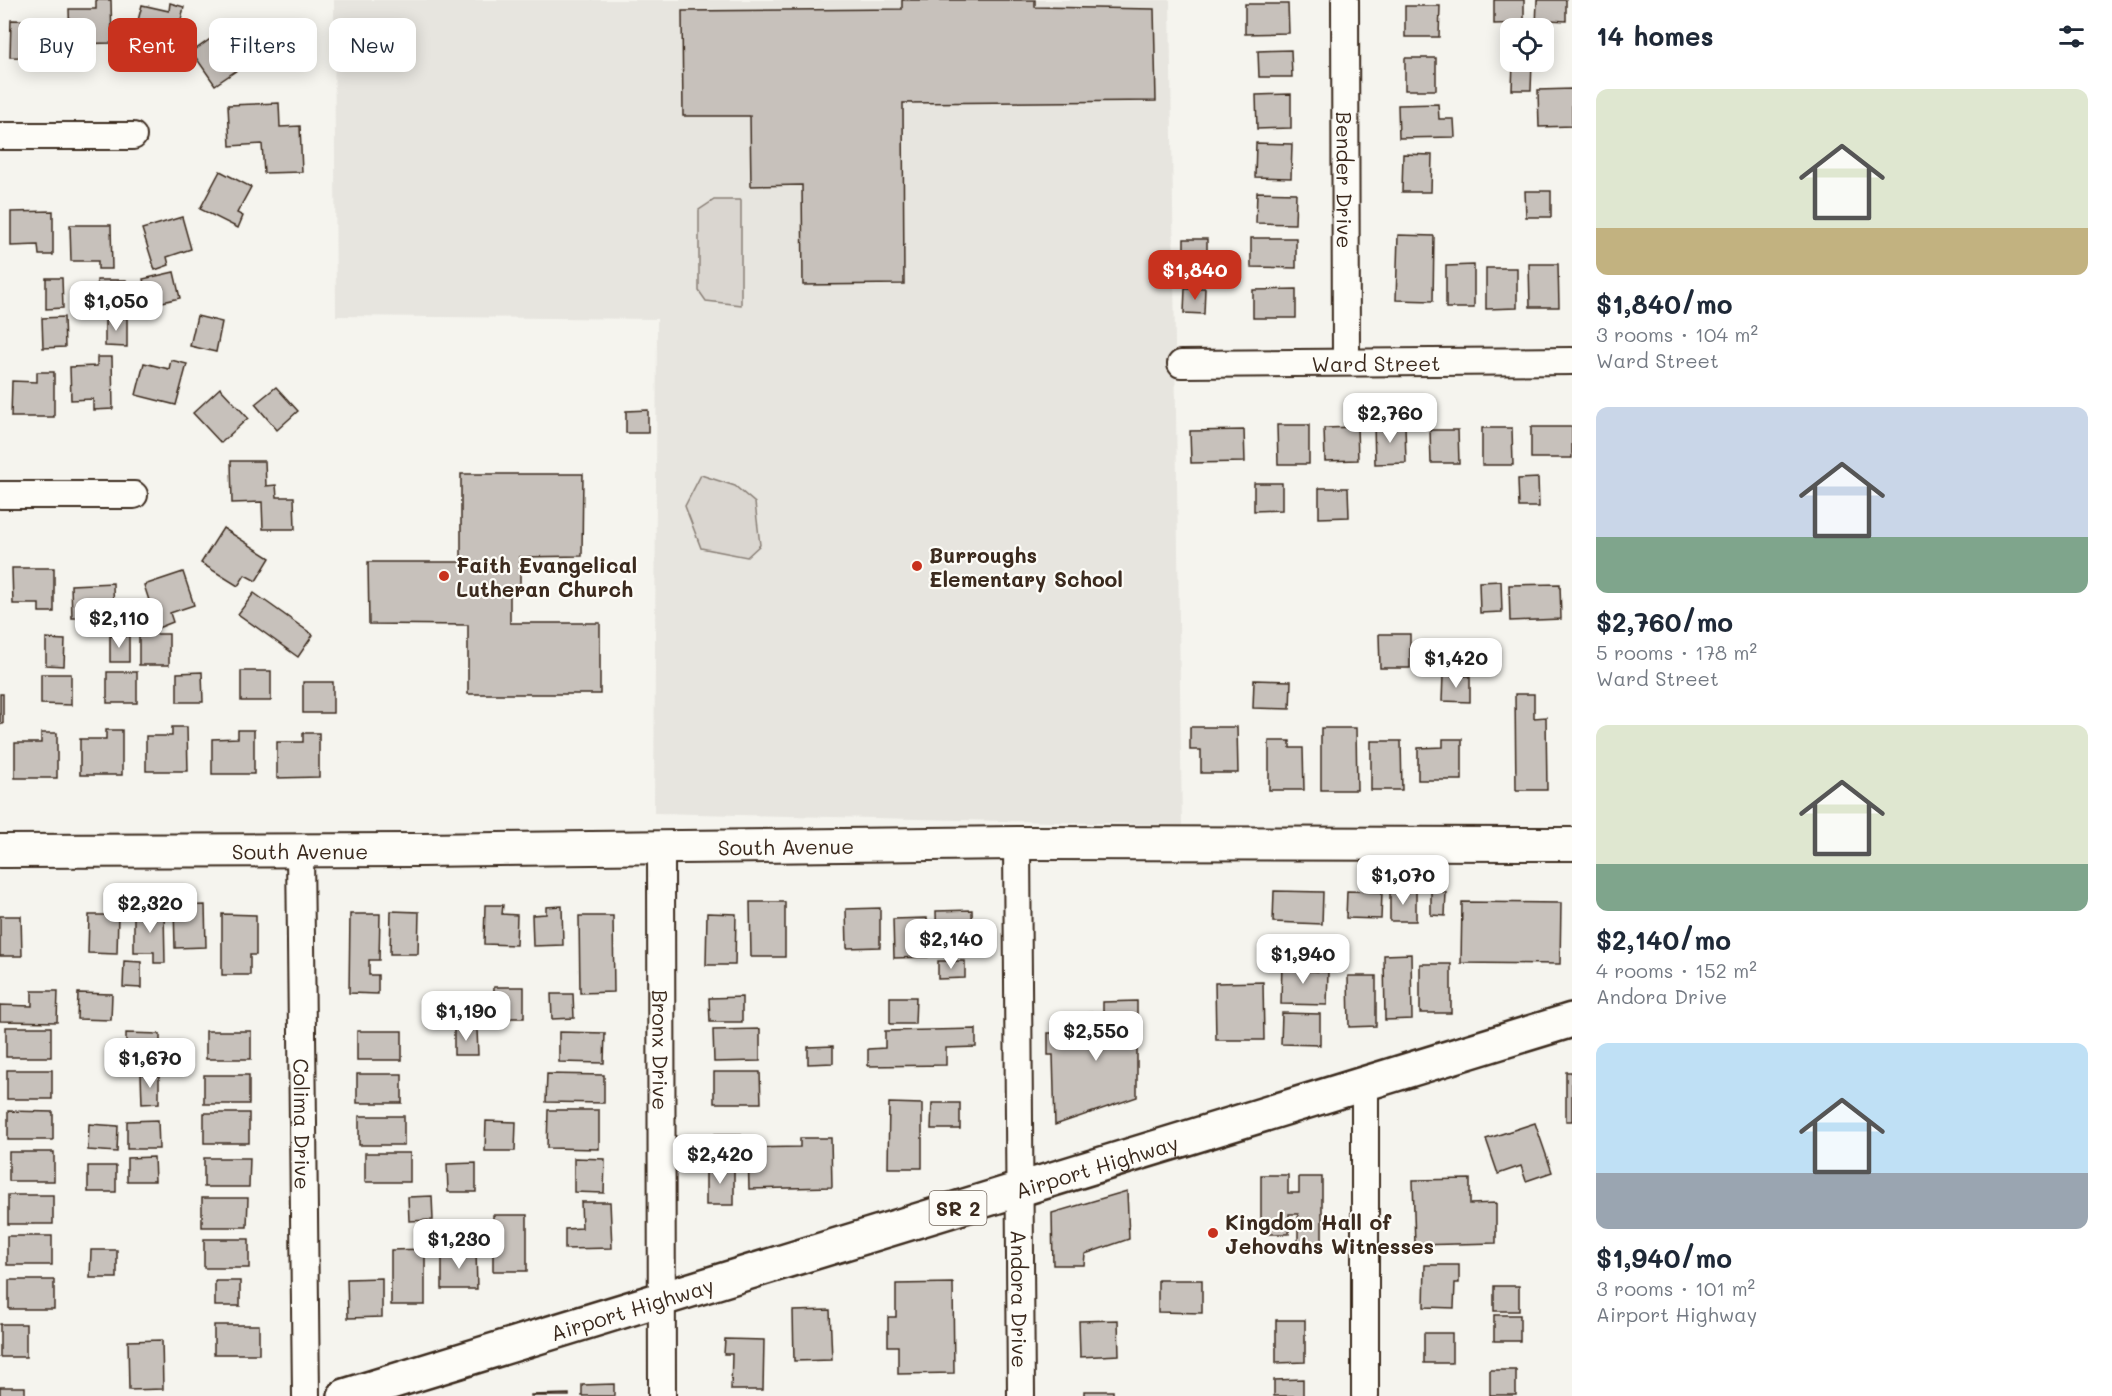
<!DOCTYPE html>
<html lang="en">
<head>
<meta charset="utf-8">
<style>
	body { margin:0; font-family:Mali,sans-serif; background:#f2f2f3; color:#1f2937; height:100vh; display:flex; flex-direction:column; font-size:22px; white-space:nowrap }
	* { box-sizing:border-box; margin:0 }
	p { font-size:20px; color:#747a83 }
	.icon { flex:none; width:33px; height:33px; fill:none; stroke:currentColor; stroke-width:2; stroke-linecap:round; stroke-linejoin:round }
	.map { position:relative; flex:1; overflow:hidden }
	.drawer { display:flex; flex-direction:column; background:#fff; width:540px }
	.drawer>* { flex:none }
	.banner { position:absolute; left:18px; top:18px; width:570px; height:54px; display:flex; gap:12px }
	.buttons { position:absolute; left:1500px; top:18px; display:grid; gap:12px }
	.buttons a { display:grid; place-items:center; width:54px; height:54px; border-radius:12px; background:#fff; box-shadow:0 3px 15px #0003; font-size:30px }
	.price { position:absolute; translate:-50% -51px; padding:0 14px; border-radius:12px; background:#fff; color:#222; font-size:20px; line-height:39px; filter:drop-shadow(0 2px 3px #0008) }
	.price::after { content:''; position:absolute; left:50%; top:36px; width:18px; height:14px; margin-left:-9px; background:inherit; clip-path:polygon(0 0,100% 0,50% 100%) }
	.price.selected { background:#c8321e; color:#fff }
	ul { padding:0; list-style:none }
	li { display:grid; align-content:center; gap:12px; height:318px; padding:0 24px }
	li span { display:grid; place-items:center; height:186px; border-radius:12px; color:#555 }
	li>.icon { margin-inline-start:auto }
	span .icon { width:108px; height:108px; fill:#fffc; stroke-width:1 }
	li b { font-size:26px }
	h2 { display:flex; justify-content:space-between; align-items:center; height:72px; padding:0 24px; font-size:26px }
	.pill { padding:0 21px; border-radius:12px; background:#fff; box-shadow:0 3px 15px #0003; font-size:21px; line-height:54px }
	.pill.selected { background:#c8321e; color:#fff }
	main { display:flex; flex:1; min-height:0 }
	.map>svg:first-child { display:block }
	.built { fill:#e7e5df }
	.green { fill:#dad6d0; stroke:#8a8077; stroke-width:1.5 }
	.building { fill:#c7c1bb; stroke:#3b2a1e; stroke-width:1.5 }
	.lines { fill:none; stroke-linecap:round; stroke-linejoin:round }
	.minor-casing { stroke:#3b2a1e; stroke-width:30 }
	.tertiary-casing { stroke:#3b2a1e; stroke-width:36 }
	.primary-casing { stroke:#3b2a1e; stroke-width:38 }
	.minor { stroke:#fdfcf7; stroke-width:26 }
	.tertiary { stroke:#fdfcf7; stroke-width:32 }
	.primary { stroke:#fdfcf7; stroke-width:33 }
	.poi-dot { fill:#c8321e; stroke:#fdfcf7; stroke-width:2 }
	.labels { text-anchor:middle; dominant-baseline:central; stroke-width:4.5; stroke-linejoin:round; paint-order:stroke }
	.shield { fill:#fdfcf7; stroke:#75695f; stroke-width:1.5 }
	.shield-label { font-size:20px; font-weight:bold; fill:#3b2a1e }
	.street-label { font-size:21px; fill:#3b2a1e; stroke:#fdfcf7 }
	.poi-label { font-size:21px; font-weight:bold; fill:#3b2a1e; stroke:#fdfcf7; text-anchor:start }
</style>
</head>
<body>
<main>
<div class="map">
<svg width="1572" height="1396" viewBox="0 0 1572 1396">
	<rect width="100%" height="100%" fill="#f5f4ee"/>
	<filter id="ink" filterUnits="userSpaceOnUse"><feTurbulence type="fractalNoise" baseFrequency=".0167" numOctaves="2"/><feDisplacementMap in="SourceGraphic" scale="12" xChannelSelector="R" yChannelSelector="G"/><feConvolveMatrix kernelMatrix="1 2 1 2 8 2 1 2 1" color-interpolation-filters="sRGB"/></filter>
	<g filter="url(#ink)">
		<!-- built -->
		<polygon class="built" points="334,0 1170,0 1182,825 654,813 657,319 336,316"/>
		<!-- green -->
		<g class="green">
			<polygon points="714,200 741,200 741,305 706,301 699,291 699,210"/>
			<polygon points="701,475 735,486 755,503 760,545 747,557 701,548 685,506"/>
		</g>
		<!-- building -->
		<g class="building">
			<polygon points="96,0 111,0 112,43 70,44 69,9 96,9"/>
			<polygon points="902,0 1035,0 1035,7 1154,9 1156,101 903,103 904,284 803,285 802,185 751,186 750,116 683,116 682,11 902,9"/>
			<polygon points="1494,0 1524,0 1524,23 1494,24"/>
			<polygon points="1537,0 1566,0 1566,21 1549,20 1549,36 1544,35 1544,28 1536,28"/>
			<polygon points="170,3 184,7 175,46 134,36 142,5 169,11"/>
			<polygon points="1245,4 1288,4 1289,33 1245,34"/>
			<polygon points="1405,6 1440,6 1439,37 1405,37"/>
			<polygon points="11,20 55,21 54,58 10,57"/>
			<polygon points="284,29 303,53 280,71 261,47"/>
			<polygon points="223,30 246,64 215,85 192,52"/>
			<polygon points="1291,50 1292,77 1259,77 1258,51"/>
			<rect x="1405" y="58" width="31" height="32"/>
			<polygon points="1513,62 1532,62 1531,90 1512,90"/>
			<polygon points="1572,89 1572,126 1539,127 1538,90"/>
			<polygon points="1291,94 1291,128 1257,129 1256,95"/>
			<polygon points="279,103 280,127 300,126 302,172 264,173 262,144 230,146 228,105"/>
			<polygon points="1438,104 1439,119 1454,119 1455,137 1399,138 1398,105"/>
			<polygon points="1256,143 1292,144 1291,178 1255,177"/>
			<polygon points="1403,154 1432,155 1431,192 1402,192"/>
			<polygon points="220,171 251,187 237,213 243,216 238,228 200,209"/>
			<polygon points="1525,191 1551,191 1551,217 1526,217"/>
			<polygon points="1257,192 1296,193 1295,224 1256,223"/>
			<polygon points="53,211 53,255 39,255 38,245 11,246 11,212"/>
			<polygon points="182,217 191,249 167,257 169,265 155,270 142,229"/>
			<polygon points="70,225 111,225 112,269 98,269 98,261 71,261"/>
			<polygon points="1398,235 1434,236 1433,301 1396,300"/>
			<polygon points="1251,238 1296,238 1296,268 1251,267"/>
			<rect x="1184" y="239" width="23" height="40"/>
			<polygon points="1529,264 1558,264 1559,307 1530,307"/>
			<polygon points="1474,265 1474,308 1446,308 1446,266"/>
			<polygon points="1486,268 1517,268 1517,308 1486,309"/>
			<polygon points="174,272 180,298 149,305 143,279"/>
			<polygon points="46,278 62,278 63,308 46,309"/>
			<polygon points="97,280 126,280 127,312 97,312"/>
			<polygon points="1185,288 1205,288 1204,314 1184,313"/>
			<polygon points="1296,289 1296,318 1253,318 1253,290"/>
			<polygon points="197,316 222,322 216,352 190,346"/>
			<polygon points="64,317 65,347 43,348 42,318"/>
			<polygon points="105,317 127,318 127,347 105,346"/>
			<polygon points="97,357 112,357 113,409 93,410 93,399 71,400 70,367 97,366"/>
			<polygon points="171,360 187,364 176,405 136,395 144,363 169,369"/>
			<polygon points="37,372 54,372 54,417 11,417 12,381 37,382"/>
			<polygon points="276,387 298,411 277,430 255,404"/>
			<polygon points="220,388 248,418 221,443 193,413"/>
			<polygon points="648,410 648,433 626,433 626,411"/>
			<polygon points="1405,424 1406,463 1375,464 1374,425"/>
			<polygon points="1277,425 1309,425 1309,464 1278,464"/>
			<polygon points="1357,427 1358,460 1325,461 1324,428"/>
			<rect x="1531" y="427" width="41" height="31"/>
			<polygon points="1482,428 1512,428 1513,465 1482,465"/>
			<polygon points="1244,430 1245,462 1191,463 1190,431"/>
			<polygon points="1430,430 1458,430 1459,463 1431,463"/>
			<polygon points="231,461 265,461 266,486 276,485 277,497 294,497 295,529 263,529 262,502 232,503"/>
			<polygon points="461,474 583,474 582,556 520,557 520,589 510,589 510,623 600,623 600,694 468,694 468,625 369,624 368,562 461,562"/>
			<polygon points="1538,478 1539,507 1519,507 1518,479"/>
			<polygon points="1254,483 1282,483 1282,510 1254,511"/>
			<polygon points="1319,488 1348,488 1349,517 1319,518"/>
			<polygon points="223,528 270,558 256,581 245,575 238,586 201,563"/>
			<polygon points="12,568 54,568 54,612 39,612 39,604 13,604"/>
			<polygon points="183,572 194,605 170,613 173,622 158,628 144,585"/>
			<polygon points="1501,581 1502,612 1480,613 1479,582"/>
			<polygon points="113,583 114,627 98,627 98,618 72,618 71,585"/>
			<polygon points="1560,584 1561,619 1510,621 1509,585"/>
			<polygon points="254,593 313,635 298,657 238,614"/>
			<rect x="139" y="634" width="30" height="31"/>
			<polygon points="1379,634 1410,634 1410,668 1380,668"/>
			<rect x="110" y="636" width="19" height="26"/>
			<polygon points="46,639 65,640 64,666 46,665"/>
			<rect x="241" y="671" width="30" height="30"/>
			<rect x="107" y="672" width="30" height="31"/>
			<polygon points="202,672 203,702 177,702 177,673"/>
			<polygon points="41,674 71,674 71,705 41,704"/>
			<polygon points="1443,675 1470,676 1470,702 1442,701"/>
			<polygon points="1254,680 1291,681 1290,709 1253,708"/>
			<rect x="303" y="682" width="30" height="31"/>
			<rect x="0" y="694" width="3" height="30"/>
			<polygon points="1515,694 1534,694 1534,718 1546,717 1547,790 1516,790"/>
			<polygon points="172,727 187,727 188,771 146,771 146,736 172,736"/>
			<polygon points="1190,727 1237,727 1238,773 1201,773 1201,750 1190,750"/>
			<polygon points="1321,728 1356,728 1357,790 1321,790"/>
			<polygon points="106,730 122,730 122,775 80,775 80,739 106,739"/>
			<polygon points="238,730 254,730 254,774 212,774 212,739 238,738"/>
			<polygon points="41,733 57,733 57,778 15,778 15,743 41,743"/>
			<polygon points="303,733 319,733 319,777 277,778 277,742 303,742"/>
			<polygon points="1443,739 1462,739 1462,780 1418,780 1418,748 1443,747"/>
			<polygon points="1269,741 1290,741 1290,748 1303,748 1304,790 1269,790"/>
			<polygon points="1371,741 1401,741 1402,790 1371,790"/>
			<polygon points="1274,891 1323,892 1322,924 1273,922"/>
			<polygon points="1347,891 1382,892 1381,919 1346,918"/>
			<rect x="1390" y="891" width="26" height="30"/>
			<polygon points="1431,891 1446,892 1445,916 1431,915"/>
			<polygon points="750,902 785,902 785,957 751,957"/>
			<polygon points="1462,902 1561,903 1560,964 1461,963"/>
			<polygon points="205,905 206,947 175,948 174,906"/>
			<polygon points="485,905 503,905 502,914 517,915 516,945 484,944"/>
			<polygon points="562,906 563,945 533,946 532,915 546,914 546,907"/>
			<polygon points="880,908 880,947 847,948 846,909"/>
			<polygon points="972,910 973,949 937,950 936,911"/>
			<polygon points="391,911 419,912 418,954 390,954"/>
			<polygon points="134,912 164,912 165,963 154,963 154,952 134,952"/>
			<polygon points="707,913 736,914 735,965 706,965"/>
			<polygon points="222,914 256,915 256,955 250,955 250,975 222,975"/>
			<polygon points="350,914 380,914 379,960 369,960 369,975 378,975 378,994 349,993"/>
			<polygon points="89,915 118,915 117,954 88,953"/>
			<polygon points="0,916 21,916 22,956 0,956"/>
			<polygon points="579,916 613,916 614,992 580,993"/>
			<polygon points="927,918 928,957 894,958 893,919"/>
			<polygon points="1411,954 1412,1019 1385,1020 1384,955"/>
			<polygon points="124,961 141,962 141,988 123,987"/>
			<polygon points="938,961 965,961 965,978 938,979"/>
			<polygon points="1282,962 1310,963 1310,971 1328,972 1327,1005 1281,1004"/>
			<rect x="1420" y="964" width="31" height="49"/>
			<polygon points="1348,976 1376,976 1376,1026 1349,1027"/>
			<polygon points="1263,982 1264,1040 1216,1040 1215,983"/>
			<polygon points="494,987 524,987 524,1018 493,1018"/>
			<polygon points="32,991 58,991 57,1022 0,1021 0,1005 32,1006"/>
			<polygon points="78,993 112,994 111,1020 77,1019"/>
			<polygon points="551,994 573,994 574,1018 552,1019"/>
			<polygon points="742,997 742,1022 710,1022 709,998"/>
			<polygon points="890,997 916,997 915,1024 890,1024"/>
			<polygon points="1137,1001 1137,1097 1055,1125 1053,1055 1048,1055 1048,1033 1083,1033 1082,1013 1103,1012 1103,1002"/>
			<polygon points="1282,1013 1320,1014 1320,1045 1281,1044"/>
			<rect x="6" y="1027" width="45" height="30"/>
			<polygon points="454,1029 477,1029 478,1055 454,1055"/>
			<polygon points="760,1029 760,1061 714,1062 713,1030"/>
			<polygon points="976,1029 976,1047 946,1048 946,1065 868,1066 868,1049 885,1048 885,1031"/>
			<rect x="206" y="1031" width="45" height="28"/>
			<rect x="357" y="1031" width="45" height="29"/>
			<polygon points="559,1032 605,1033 604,1063 559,1062"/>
			<polygon points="126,1033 160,1034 160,1068 126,1067"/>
			<polygon points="833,1046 833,1063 808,1064 808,1047"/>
			<rect x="7" y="1070" width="45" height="29"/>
			<polygon points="714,1072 760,1072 761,1103 714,1103"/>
			<rect x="1566" y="1072" width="6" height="49"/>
			<polygon points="141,1074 159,1074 159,1103 142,1104"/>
			<rect x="357" y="1074" width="45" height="29"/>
			<polygon points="547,1074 604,1075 604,1103 546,1102"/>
			<rect x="204" y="1075" width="45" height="29"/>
			<polygon points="889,1103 922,1104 922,1168 888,1168"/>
			<polygon points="932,1103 960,1103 960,1129 931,1129"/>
			<polygon points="548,1110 599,1110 599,1149 547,1148"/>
			<polygon points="8,1111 53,1112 53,1140 8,1140"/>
			<rect x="204" y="1113" width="45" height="30"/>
			<rect x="359" y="1116" width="45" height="29"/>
			<polygon points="158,1120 159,1149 127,1149 127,1121"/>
			<polygon points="486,1121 516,1122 515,1151 485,1151"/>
			<polygon points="1535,1123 1552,1172 1526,1181 1521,1166 1498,1174 1486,1139"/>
			<polygon points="89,1124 118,1126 117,1152 88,1150"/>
			<polygon points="715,1134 741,1134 741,1156 716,1156"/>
			<polygon points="800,1138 831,1138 832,1187 749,1189 748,1148 800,1147"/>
			<rect x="9" y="1152" width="45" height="29"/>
			<rect x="365" y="1153" width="45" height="29"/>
			<polygon points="154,1157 155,1181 127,1181 127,1158"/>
			<polygon points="204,1158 250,1158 249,1187 204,1187"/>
			<polygon points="574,1158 605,1159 604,1193 574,1192"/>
			<polygon points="476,1163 476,1192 448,1192 447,1164"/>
			<rect x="706" y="1164" width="28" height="41"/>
			<rect x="88" y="1166" width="28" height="26"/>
			<polygon points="1261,1175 1288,1175 1288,1193 1299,1193 1299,1177 1322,1177 1322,1250 1298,1250 1298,1214 1289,1214 1289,1234 1261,1234"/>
			<polygon points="1470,1179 1470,1204 1496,1203 1496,1243 1415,1245 1413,1180"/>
			<polygon points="1127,1191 1129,1239 1085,1254 1084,1265 1053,1265 1052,1213"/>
			<rect x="8" y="1195" width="45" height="29"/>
			<polygon points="432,1196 433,1220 409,1221 408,1197"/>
			<polygon points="202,1198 248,1198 247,1227 202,1227"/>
			<polygon points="581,1202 610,1202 612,1248 565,1249 565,1229 582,1228"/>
			<rect x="493" y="1215" width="34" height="56"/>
			<rect x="7" y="1236" width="45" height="29"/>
			<rect x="204" y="1239" width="45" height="29"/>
			<polygon points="425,1249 425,1305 391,1305 391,1250"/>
			<polygon points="91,1250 117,1250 117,1278 90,1278"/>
			<polygon points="442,1251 476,1251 477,1289 442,1289"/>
			<polygon points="1425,1265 1459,1265 1459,1283 1455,1283 1454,1308 1424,1307"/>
			<polygon points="382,1278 382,1317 348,1318 347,1279"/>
			<rect x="9" y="1280" width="45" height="29"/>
			<polygon points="1158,1280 1202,1280 1202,1313 1158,1312"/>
			<rect x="215" y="1281" width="25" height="25"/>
			<polygon points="953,1283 954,1373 898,1374 898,1346 888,1346 888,1317 896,1317 896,1284"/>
			<rect x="1494" y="1286" width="25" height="25"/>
			<polygon points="830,1310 832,1360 794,1361 793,1311"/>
			<rect x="1494" y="1315" width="26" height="26"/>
			<polygon points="1118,1320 1119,1355 1080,1357 1079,1321"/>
			<polygon points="1276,1320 1305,1320 1305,1362 1276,1363"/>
			<rect x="0" y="1324" width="26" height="33"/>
			<rect x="214" y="1325" width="45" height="29"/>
			<rect x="1424" y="1333" width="28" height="30"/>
			<polygon points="725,1339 764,1340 763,1390 731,1390 732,1354 724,1354"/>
			<polygon points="162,1340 163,1389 129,1390 128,1341"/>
			<rect x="1490" y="1370" width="26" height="25"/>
			<polygon points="1303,1379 1303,1396 1274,1396 1274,1380"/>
			<polygon points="614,1384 614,1396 582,1396 582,1385"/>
			<rect x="0" y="1387" width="25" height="9"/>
			<rect x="1084" y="1391" width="29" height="5"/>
			<polygon points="569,1394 569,1396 531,1396 531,1395"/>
		</g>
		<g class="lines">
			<defs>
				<g id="minor">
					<path id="s1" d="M1345 0 1346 361"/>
					<polyline points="0,136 133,136"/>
					<path id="s2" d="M1181 364 1572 361"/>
					<polyline points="0,495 134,495"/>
					<path id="s3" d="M1017 843 1021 1396"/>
					<path id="s4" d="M661 848 662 1396"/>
					<path id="s5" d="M300 851 306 1396"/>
					<polyline points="1365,1085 1365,1396"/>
				</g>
				<g id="tertiary">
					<path id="s6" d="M0 851 420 850 1017 843 1572 844"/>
				</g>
				<g id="primary">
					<path id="s7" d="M345 1396 1572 1020"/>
				</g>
			</defs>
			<!-- minor casing -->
			<use href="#minor" class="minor-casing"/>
			<!-- tertiary casing -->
			<use href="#tertiary" class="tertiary-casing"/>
			<!-- primary casing -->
			<use href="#primary" class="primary-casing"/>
			<!-- minor -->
			<use href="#minor" class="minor"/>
			<!-- tertiary -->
			<use href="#tertiary" class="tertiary"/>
			<!-- primary -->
			<use href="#primary" class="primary"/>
		</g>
	</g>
	<!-- markers -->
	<g class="poi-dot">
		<circle cx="917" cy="566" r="6"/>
		<circle cx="444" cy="576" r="6"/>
		<circle cx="1213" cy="1233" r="6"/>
	</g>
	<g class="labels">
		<!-- shield labels -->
		<rect class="shield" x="929.5" y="1191" width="57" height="34" rx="4.5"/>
		<g class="shield-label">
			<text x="958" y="1208">SR 2</text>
		</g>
		<!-- street labels -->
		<g class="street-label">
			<text stroke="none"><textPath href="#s1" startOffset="180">Bender Drive</textPath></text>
			<text stroke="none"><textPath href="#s2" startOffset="195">Ward Street</textPath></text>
			<text stroke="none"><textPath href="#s6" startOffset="786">South Avenue</textPath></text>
			<text stroke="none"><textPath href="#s6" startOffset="300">South Avenue</textPath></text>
			<text stroke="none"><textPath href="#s4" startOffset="202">Bronx Drive</textPath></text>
			<text stroke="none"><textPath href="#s5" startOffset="273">Colima Drive</textPath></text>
			<text stroke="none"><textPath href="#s7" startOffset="786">Airport Highway</textPath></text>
			<text stroke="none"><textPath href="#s3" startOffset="456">Andora Drive</textPath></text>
			<text stroke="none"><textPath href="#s7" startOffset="300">Airport Highway</textPath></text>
		</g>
		<!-- poi labels -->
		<g class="poi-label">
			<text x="929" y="554">Burroughs<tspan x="929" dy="24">Elementary School</tspan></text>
			<text x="456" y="564">Faith Evangelical<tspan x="456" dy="24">Lutheran Church</tspan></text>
			<text x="1225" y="1221">Kingdom Hall of<tspan x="1225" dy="24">Jehovahs Witnesses</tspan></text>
		</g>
	</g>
</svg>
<div class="buttons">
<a><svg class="icon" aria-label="locate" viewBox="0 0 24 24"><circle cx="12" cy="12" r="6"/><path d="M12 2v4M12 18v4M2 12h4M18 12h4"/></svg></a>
</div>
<b class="price selected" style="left:1195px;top:301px">$1,840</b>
<b class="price" style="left:116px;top:332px">$1,050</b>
<b class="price" style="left:1390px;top:444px">$2,760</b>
<b class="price" style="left:119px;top:649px">$2,110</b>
<b class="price" style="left:1456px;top:689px">$1,420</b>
<b class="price" style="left:1403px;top:906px">$1,070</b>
<b class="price" style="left:150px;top:934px">$2,320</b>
<b class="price" style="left:951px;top:970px">$2,140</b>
<b class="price" style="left:1303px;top:985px">$1,940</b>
<b class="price" style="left:466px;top:1042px">$1,190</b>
<b class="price" style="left:1096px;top:1062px">$2,550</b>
<b class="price" style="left:150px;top:1089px">$1,670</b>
<b class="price" style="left:720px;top:1185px">$2,420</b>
<b class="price" style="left:459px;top:1270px">$1,230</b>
<div class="banner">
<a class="pill">Buy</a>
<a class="pill selected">Rent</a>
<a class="pill">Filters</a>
<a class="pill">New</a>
</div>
</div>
<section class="drawer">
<h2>14 homes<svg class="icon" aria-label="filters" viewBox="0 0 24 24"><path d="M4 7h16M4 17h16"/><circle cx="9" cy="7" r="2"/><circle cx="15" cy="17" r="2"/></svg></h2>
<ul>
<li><span style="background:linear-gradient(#dfe7d0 75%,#c2b280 0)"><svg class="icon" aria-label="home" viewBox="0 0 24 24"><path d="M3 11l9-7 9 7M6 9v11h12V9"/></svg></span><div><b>$1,840/mo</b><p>3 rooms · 104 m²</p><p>Ward Street</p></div></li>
<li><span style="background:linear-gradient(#c9d6e8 70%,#7fa58c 0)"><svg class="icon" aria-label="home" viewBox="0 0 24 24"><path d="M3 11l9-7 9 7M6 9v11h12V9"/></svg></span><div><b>$2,760/mo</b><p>5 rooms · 178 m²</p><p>Ward Street</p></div></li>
<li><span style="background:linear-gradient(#dfe7d0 75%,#7fa58c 0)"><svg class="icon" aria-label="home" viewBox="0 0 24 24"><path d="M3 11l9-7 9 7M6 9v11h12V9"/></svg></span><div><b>$2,140/mo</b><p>4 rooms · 152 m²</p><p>Andora Drive</p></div></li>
<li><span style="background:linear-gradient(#bfe0f5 70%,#9aa5b1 0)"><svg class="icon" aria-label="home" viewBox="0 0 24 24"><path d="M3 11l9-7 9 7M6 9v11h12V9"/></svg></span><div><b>$1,940/mo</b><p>3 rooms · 101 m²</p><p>Airport Highway</p></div></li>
</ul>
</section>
</main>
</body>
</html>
